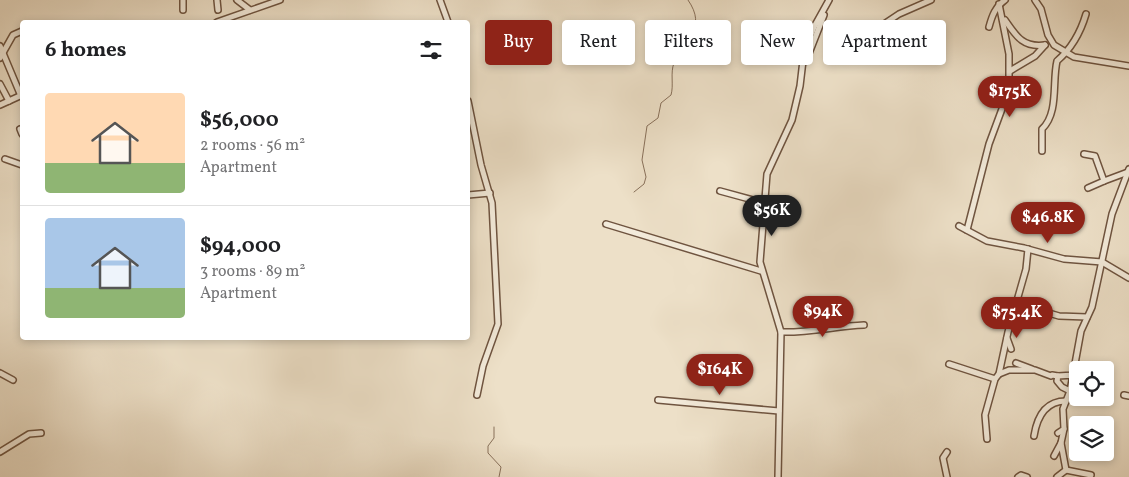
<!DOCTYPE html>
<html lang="en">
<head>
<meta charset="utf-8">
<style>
	body { margin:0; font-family:Vollkorn,serif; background:#f6f6f6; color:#202124; height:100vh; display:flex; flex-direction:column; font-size:19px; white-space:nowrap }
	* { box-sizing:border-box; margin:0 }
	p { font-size:16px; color:#757577 }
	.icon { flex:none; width:28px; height:28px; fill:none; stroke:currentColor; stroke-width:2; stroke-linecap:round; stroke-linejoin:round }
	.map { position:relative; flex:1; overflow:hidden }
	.sheet { position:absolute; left:20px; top:20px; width:450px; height:320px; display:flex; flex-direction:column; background:#fff; border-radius:5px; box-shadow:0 2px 8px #0003 }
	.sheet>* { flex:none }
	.top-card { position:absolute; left:485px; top:20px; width:475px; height:45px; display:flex; gap:10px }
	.fabs { position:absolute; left:1069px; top:361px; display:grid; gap:10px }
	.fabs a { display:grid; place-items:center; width:45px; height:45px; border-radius:5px; background:#fff; box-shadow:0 2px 8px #0003; font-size:25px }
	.price { position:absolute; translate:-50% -42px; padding:0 11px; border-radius:18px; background:#8f2418; color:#fff; font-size:16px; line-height:32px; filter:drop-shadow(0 1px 2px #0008) }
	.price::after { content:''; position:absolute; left:50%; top:30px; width:15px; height:11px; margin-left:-8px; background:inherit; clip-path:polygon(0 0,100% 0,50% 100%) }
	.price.selected { background:#222; color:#fff }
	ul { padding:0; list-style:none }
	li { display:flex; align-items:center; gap:15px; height:125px; padding:0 25px }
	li+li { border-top:1px solid #e0e0e0 }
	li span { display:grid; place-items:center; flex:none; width:140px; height:100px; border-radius:5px; color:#555 }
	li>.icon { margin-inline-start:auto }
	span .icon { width:60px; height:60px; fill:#fffc; stroke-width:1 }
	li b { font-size:21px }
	h2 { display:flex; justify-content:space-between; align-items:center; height:60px; padding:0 25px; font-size:21px }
	.chip { padding:0 18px; border-radius:5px; background:#fff; box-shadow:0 2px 8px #0003; font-size:18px; line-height:45px }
	.chip.selected { background:#8f2418; color:#fff }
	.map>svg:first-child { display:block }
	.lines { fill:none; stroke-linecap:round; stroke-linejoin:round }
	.stream { stroke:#88705a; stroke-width:1 }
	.minor-casing { stroke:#6f5440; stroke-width:8 }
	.minor { stroke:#f3ebdb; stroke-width:5 }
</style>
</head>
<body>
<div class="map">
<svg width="1129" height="477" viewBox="0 0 1129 477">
	<rect width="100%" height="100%" fill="#ede0c8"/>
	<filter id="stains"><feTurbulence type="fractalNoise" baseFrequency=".004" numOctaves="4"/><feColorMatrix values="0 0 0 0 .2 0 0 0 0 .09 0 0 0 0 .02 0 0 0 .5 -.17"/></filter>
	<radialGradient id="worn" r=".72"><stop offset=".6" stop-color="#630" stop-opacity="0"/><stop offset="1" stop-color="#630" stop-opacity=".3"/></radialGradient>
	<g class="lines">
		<!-- stream -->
		<g class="stream">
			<path d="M634 192 644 184 646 177 642 160 647 126 658 118 661 103 671 95C674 85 670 73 674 63 684 37 708 29 688 0"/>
			<polyline points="494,427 494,438 488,446 488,453 501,467 499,477"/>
		</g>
		<defs>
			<g id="minor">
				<polyline points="217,0 218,10"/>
				<polyline points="237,0 250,10"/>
				<polyline points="440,0 448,22"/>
				<polyline points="1035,0 1041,9 1048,35 1054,45 1074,57 1129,66"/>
				<polyline points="183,10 183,0"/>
				<path d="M1005 20C1016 36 1023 48 1045 45"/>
				<polyline points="217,22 280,0"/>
				<polyline points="884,24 899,14 931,0"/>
				<path d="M989 27C992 16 995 7 1005 0"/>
				<polyline points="0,46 21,96"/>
				<polyline points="0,58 13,35 22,31"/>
				<polyline points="806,61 824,15"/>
				<polyline points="1010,71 1035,56 1045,45"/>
				<polyline points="0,84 9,101"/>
				<polyline points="468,101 481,165 492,203 498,324 483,366 477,395"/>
				<polyline points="0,105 22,95"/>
				<polyline points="20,129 22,134"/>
				<path d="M1042 151V129C1059 113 1052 82 1057 61 1071 49 1081 31 1086 14"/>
				<polyline points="1084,154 1095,156 1104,181 1128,172"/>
				<polyline points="5,159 22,165"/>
				<polyline points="1088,188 1104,181"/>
				<polyline points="720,191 764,203"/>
				<polyline points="468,195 490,193"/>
				<polyline points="606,224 761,271"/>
				<polyline points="959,226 987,241 1024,248 1064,259 1102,262 1129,278"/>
				<polyline points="967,230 989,144 1009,90 1009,54 999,4"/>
				<polyline points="1015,303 1059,316 1087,317"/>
				<path d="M781 332C809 333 837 326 864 325"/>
				<polyline points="1007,338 1011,349"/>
				<polyline points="1016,363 1032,369"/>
				<polyline points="949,364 995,379"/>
				<polyline points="0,373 13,380"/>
				<polyline points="999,374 1008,332 1026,269 1028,249"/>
				<polyline points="1074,375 1058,376 1057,381 1062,387 1070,391 1081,331 1092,307 1112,214 1129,169"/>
				<polyline points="1124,395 1129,396"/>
				<polyline points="658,400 779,411"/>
				<polyline points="1058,433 1064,429 1063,409 1070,391"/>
				<path d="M1034 436C1037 417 1045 401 1066 401"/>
				<polyline points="987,439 985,415 995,379 999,374 1009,370 1035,370 1051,376 1052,375 1058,376"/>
				<polyline points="0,452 29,434 41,433"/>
				<polyline points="947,452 943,458 947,477"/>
				<polyline points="1054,456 1061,443 1064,429"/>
				<polyline points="1066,470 1091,475"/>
				<polyline points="778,477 781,332 760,262 767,174 792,120 800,86 804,52 814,27 829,0"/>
				<polyline points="1018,477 1021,475 1027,477"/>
				<polyline points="1057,477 1066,470 1061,443"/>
			</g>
		</defs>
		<!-- minor casing -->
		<use href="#minor" class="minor-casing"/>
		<!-- minor -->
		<use href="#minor" class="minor"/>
	</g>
	<rect width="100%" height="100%" filter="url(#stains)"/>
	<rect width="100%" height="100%" fill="url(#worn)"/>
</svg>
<div class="fabs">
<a><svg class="icon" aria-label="locate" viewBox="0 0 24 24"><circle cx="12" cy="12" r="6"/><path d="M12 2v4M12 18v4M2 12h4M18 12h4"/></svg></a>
<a><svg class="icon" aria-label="layers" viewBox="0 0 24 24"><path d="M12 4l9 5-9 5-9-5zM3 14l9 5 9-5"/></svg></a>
</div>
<b class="price" style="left:1010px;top:118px">$175K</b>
<b class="price selected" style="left:772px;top:237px">$56K</b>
<b class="price" style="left:1048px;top:244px">$46.8K</b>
<b class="price" style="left:823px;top:338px">$94K</b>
<b class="price" style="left:1017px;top:339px">$75.4K</b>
<b class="price" style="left:720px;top:396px">$164K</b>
<div class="top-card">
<a class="chip selected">Buy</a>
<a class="chip">Rent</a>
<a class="chip">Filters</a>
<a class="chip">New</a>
<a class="chip">Apartment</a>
</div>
<section class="sheet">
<h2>6 homes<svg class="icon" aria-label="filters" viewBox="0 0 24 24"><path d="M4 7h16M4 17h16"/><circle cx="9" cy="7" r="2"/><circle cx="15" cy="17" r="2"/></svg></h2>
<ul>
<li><span style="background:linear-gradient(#ffd9b3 70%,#8fb573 0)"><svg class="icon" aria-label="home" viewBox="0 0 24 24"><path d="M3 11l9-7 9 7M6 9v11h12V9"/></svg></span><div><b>$56,000</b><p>2 rooms · 56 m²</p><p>Apartment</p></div></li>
<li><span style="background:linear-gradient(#a9c7e8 70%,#8fb573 0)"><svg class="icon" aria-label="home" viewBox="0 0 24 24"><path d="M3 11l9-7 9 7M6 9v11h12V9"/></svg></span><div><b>$94,000</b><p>3 rooms · 89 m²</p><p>Apartment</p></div></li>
</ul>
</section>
</div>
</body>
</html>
